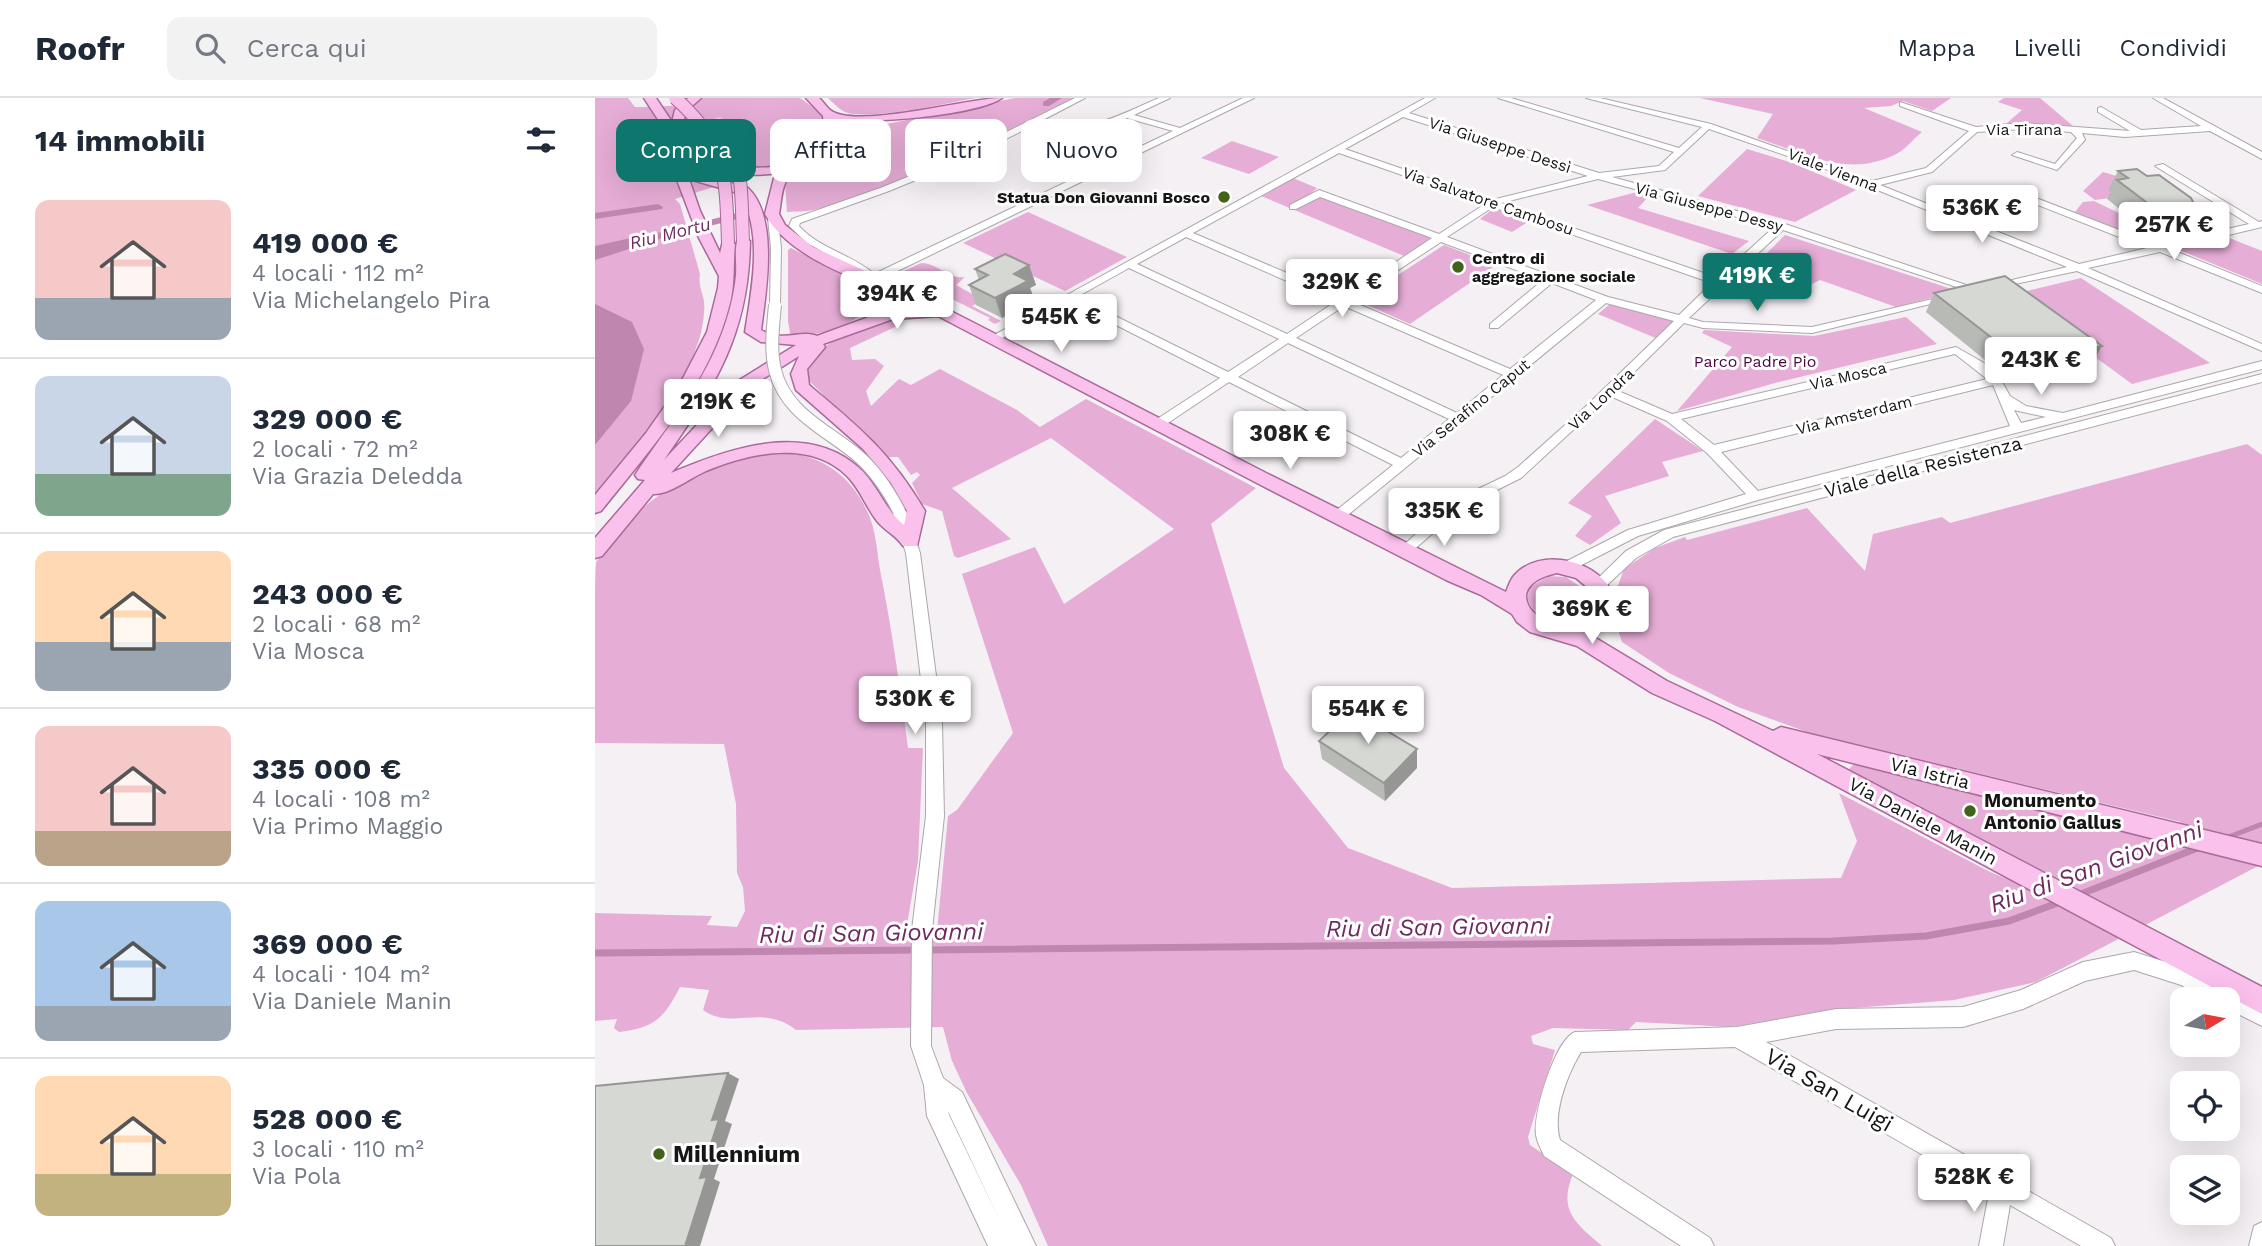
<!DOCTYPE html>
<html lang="it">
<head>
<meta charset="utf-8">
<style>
	body { margin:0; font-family:"Work Sans",sans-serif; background:#f2f2f3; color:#1f2937; height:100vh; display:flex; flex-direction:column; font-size:26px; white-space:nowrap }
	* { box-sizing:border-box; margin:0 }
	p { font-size:23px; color:#747a83 }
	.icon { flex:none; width:38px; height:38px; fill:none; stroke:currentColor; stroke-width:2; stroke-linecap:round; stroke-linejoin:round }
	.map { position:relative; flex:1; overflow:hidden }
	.sheet { display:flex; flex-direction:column; background:#fff; width:595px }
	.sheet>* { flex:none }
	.hud { position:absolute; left:21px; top:21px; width:665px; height:63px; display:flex; gap:14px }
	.needle { width:46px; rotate:80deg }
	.tools { position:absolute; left:1575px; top:889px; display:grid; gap:14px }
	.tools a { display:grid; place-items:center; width:70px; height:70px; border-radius:14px; background:#fff; box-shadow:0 7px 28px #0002; font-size:35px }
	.price { position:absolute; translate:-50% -60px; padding:0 16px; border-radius:7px; background:#fff; color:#222; font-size:23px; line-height:46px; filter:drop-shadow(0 2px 4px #0008) }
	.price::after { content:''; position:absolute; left:50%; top:42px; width:21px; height:16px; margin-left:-10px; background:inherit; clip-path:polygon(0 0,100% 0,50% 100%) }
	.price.active { background:#0f766e; color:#fff }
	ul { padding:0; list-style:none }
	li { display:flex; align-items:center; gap:21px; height:175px; padding:0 35px }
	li+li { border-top:2px solid #e0e1e3 }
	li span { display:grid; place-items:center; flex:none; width:196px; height:140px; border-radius:14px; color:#555 }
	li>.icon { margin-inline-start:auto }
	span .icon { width:84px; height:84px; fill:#fffc; stroke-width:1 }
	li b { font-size:30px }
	h2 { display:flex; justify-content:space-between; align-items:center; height:84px; padding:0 35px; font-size:30px }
	.tag { padding:0 24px; border-radius:14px; background:#fff; box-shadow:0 7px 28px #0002; font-size:24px; line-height:63px }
	.tag.active { background:#0f766e; color:#fff }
	header { display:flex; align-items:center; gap:42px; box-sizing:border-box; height:98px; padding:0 35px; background:#fff; border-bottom:2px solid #e0e1e3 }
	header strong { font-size:33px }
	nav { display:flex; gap:38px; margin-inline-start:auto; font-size:24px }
	.search { width:490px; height:63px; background:#f2f2f3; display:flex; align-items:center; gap:18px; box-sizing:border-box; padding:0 24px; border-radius:14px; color:#747a83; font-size:26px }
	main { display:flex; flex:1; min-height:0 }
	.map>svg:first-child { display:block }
	.green { fill:#e6add6 }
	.forest { fill:#e4aad4 }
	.water { fill:#bf86b0 }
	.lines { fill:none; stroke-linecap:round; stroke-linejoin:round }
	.stream-far1 { stroke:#bf86b0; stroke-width:5 }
	.stream { stroke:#bf86b0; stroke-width:7 }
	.canal { fill:#bf86b0; fill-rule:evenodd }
	.minor-casing { stroke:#aca7aa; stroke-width:2 }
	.major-casing { stroke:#a96a99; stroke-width:3 }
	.minor { fill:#fff; fill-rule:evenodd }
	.major { fill:#fac1ec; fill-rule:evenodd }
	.minor-bridge-casing { stroke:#aca7aa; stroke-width:14; stroke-linecap:butt }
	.major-bridge-casing { stroke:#a96a99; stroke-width:14; stroke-linecap:butt }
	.minor-bridge { stroke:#fff; stroke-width:12 }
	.major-bridge { stroke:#fac1ec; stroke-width:12 }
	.wall { fill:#b8bab6 }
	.shaded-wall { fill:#969794 }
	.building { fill:#d6d8d4; stroke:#969794; stroke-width:2 }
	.poi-dot { fill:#416319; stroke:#fff; stroke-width:2.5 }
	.labels { text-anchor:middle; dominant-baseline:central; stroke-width:6; stroke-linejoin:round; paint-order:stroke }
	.far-street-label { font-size:16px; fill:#171617; stroke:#fff }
	.far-poi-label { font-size:16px; font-weight:bold; fill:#171617; stroke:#fff; text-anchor:end }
	.far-park-label { font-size:16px; fill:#4d0841; stroke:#fff }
	.far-water-label { font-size:18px; font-style:italic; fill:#6e2a5f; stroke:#fff }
	.street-label { font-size:19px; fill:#171617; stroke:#fff }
	.poi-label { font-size:19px; font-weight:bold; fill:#171617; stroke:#fff; text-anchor:start }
	.near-street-label { font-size:23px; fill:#171617; stroke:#fff }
	.near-poi-label { font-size:23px; font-weight:bold; fill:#171617; stroke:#fff; text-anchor:start }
	.near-water-label { font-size:24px; font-style:italic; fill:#6e2a5f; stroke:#fff }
</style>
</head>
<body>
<header>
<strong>Roofr</strong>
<div class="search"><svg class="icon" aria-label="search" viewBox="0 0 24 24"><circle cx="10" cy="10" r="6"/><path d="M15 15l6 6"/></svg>Cerca qui</div>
<nav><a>Mappa</a><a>Livelli</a><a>Condividi</a></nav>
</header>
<main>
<section class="sheet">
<h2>14 immobili<svg class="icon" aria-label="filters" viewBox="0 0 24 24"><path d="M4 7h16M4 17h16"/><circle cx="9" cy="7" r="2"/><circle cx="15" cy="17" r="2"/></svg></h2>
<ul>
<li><span style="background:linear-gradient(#f6c9c9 70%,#9aa5b1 0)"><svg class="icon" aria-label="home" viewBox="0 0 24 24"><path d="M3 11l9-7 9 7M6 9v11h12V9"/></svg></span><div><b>419 000 €</b><p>4 locali · 112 m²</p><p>Via Michelangelo Pira</p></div></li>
<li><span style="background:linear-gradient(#c9d6e8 70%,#7fa58c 0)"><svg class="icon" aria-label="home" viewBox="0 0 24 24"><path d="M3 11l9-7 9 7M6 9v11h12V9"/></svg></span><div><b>329 000 €</b><p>2 locali · 72 m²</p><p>Via Grazia Deledda</p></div></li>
<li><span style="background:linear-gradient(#ffd9b3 65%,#9aa5b1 0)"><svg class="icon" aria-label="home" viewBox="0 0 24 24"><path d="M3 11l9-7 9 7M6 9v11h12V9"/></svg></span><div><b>243 000 €</b><p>2 locali · 68 m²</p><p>Via Mosca</p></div></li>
<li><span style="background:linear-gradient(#f6c9c9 75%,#b9a48a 0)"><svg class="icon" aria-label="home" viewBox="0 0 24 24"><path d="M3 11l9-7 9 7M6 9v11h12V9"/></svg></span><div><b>335 000 €</b><p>4 locali · 108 m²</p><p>Via Primo Maggio</p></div></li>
<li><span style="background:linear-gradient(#a9c7e8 75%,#9aa5b1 0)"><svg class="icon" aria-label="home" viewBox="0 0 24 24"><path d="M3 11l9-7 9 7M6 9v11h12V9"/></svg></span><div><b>369 000 €</b><p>4 locali · 104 m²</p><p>Via Daniele Manin</p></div></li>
<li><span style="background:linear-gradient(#ffd9b3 70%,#c2b280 0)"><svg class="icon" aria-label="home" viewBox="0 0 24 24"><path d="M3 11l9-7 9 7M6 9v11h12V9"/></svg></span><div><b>528 000 €</b><p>3 locali · 110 m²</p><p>Via Pola</p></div></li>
</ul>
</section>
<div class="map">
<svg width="1667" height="1148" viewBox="0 0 1667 1148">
	<rect width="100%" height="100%" fill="#f5f0f4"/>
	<!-- green -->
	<g class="green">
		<path d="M0 0H33L40 9H48L99 7 107 0H205L225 14C251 66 169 73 136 67L138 83 80 101 85 106 105 176C103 186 107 193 109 203 110 212 108 226 106 235 90 294 37 352 0 400Z"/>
		<path d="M233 0H381C353 5 275 23 250 14 244 11 238 5 233 0Z"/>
		<path d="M420 0H479C393 41 310 88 218 112 210 114 201 113 192 114L190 85 193 79 227 59 262 32Z"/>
		<path d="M1105 0H1356L1337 13 1308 3 1296 8 1269 10 1327 34C1319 40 1312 50 1303 55 1254 82 1209 55 1162 40L1178 16Z"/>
		<polygon points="1409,0 1445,0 1478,28 1412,25 1427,12 1403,4"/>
		<polygon points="637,43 684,59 654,76 606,60"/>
		<polygon points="1152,51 1198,65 1261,92 1200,124 1103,98"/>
		<polygon points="1508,74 1535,82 1523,99 1500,102 1488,93"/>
		<polygon points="698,80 722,90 716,95 836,140 809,158 666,98"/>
		<polygon points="1042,94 1054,98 1043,110 1154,143 1137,156 992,107"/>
		<polygon points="1499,103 1532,119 1556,139 1548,141 1480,114 1488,104"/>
		<polygon points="899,110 934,123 917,134 885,121"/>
		<polygon points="433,114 532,159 470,193 368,145"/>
		<polygon points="1190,137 1363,193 1301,209 1225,182 1211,189 1155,172"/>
		<polygon points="1632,139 1667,153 1667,186 1582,151"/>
		<polygon points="849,147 901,167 815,226 763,203"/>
		<path d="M326 165C342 165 355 182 370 179L361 187 379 197 395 198 377 208 406 223 400 226 393 222 395 220 305 175Z"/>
		<polygon points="1486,180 1615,265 1537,286 1415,197"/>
		<polygon points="1015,206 1080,223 1063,241 1003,216"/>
		<path d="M319 215 298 230 255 250 257 262 280 261 289 268 271 293 276 308 304 281 316 287 345 271 422 312 445 329 491 301 661 390 616 426 689 670 753 750 857 790 1246 780 1262 743 1244 695 1395 774 1430 788 1446 774 1251 674 1259 666 1501 723 1547 738 1586 724 1212 634 1143 609 1074 575 1027 544 1019 519 1020 496 1029 471 1060 450 1090 439 1092 442 1212 410 1270 473 1278 436 1347 419 1355 425 1652 346 1667 357V766L1441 884 1359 902 1233 912 1137 929 1041 924 1033 932 958 930 936 938 938 946 960 952 933 1039 935 1047 978 1076C963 1112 980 1125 1007 1148H453L426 1087 372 995 357 963 348 929 201 932C168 905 137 933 108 912L114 892 85 889C69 920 60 930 24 934L19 930 22 921 0 923V815L117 818 112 827 142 829 150 813 148 789 142 775 141 706 129 646 0 645C0 599 0 553 0 507 0 496 0 476 1 465 5 455 16 444 23 436 79 365 224 305 273 415 281 432 282 454 285 472 297 531 305 590 313 650H328L323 763 310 838 342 833 353 718 362 712 418 635 367 476 440 449 469 506 579 431 456 340 357 390 416 441 363 460 359 458 347 413 327 406 317 385 325 377 322 374 316 377 303 359H292L209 278C209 243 292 221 319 215Z"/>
		<polygon points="1311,219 1342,246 1180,285 1082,313 1137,249 1107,235 1109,232 1219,238"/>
		<polygon points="1060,321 1108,353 1067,364 1074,378 1010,398 1026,425 995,447 980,438 997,418 973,405"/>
		<path d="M954 478 971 479 990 492 993 505 985 516C967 527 940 523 932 501L935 489Z"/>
	</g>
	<!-- forest -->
	<path class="forest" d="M196 150 275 191 279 196 280 205C260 228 224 237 196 240L193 223V152Z"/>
	<!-- water -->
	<g class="water">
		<polygon points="63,134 65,141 0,162 0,148"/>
		<polygon points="0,206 37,224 49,251 36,303 0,347"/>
	</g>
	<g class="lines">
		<!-- stream-far1 -->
		<polyline class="stream-far1" points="1631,740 1667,726"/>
		<!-- stream -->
		<g class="stream">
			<polyline points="1481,798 1605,749"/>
			<polyline points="332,852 1238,843 1331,838 1414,823 1465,804"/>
			<polyline points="0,855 322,852"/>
		</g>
		<!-- canal -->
		<g class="canal">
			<polygon points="455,0 467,0 454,8 448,8 448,4"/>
			<polygon points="63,106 68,109 67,111 0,121 0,115"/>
			<polygon points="150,113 155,116 154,118 0,157 0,151"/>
		</g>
		<defs>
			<g id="minor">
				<path d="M480 0H490L444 24C486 40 526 16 564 0H575L539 17 585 30 648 0H659L282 183H274L255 169 212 145 194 128 197 121 288 89 361 59ZM532 20 578 33 279 176C257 156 224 151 204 128L205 125 294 93 367 63 437 28C470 40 500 34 532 20Z"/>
				<path d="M830 0H840L814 15 1004 75 1064 68 1079 54 903 0H916L1084 50 1107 29 991 0H1005L1116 26 1277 83 1331 70 1374 33 1305 8V4L1381 29 1428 25 1535 33 1503 14V10L1506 9 1546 32 1606 28 1558 0H1568L1667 54V61L1615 33 1530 39 1487 35 1490 42 1462 72 1417 57 1422 54 1460 66 1482 40 1476 34 1428 31 1382 34 1337 74 1285 87 1484 166 1552 150 1430 102V98H1436L1563 147 1654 126 1560 68 1568 66 1664 124 1667 123V129L1575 151 1667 188V195L1565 154 1493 170 1667 246V253L1482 173 1396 191V187L1472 169 1233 72 1114 31 1070 72 1017 79 1190 126 1389 193 1380 195 1188 132 1094 220 1108 224 1217 229 1355 197 1360 200 1217 235 1108 230 1089 225 1021 292 1077 316 1361 249 1389 265 1406 282 1415 298 1431 308 1468 315 1667 263V271L1163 402 1043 438 973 474 968 473 966 469 968 465 1033 432 1151 396 1112 355 1072 323 1015 298 926 380 868 409 815 455 810 457 803 452 858 403 910 378 923 369 989 310 1079 223 1011 205 748 421 743 423 736 418 738 415 798 367 634 284 567 329H559V323L625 280 474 203 402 243 392 241ZM808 19 993 78 897 102 750 51ZM744 55 890 106 844 136 724 92 695 107V111H701L725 99 837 140 748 199 598 135ZM1003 81 1179 129 1123 180 906 105ZM898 109 1117 185 1084 217 1013 199 852 139ZM591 139 740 204 692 236 542 166ZM846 144 948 182 895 226V230H903L957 185 1001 202 915 271 756 203ZM534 170 684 241 633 274 482 199ZM749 208 908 277 862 315 701 240ZM693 245 854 321 806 360 643 279ZM1360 256 1392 281 1119 347 1086 321ZM1398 287 1415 328 1163 393 1126 354ZM1419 312 1451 319 1426 325Z"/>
				<polygon points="178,117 183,120 186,150 185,207 180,210 175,207 176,150 173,120"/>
				<polygon points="1667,276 1667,284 1078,439 1041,460 1009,490 999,490 997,486 1031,453 1069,432"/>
				<path d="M304 408 311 413 325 455 347 624 349 718 337 832 336 948 348 980 367 994 441 1148H417L415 1143 417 1148H393L332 1018 329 987 316 948 317 832 331 718V624L311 455 297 413ZM353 1013 405 1123 354 1017Z"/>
				<path d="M1539 854 1597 872 1667 907V928L1633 911V901H1613L1586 887 1539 872 1490 883 1428 911 1368 929 1241 931 1171 944 1516 1140 1520 1148H1486L1415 1107 1408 1148H1384L1394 1095 1140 949 986 954C972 977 957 1016 965 1042L1115 1140 1119 1148H1086L949 1058C946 1051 942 1044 941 1037 938 1015 960 942 980 934L1142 929 1241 911 1368 909 1426 892 1488 864Z"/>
				<polygon points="1667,1124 1667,1148 1654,1148 1659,1128"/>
			</g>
			<path id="major" d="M49 0H61L77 24 80 12 93 0H106C101 5 93 10 91 16 68 65 153 74 184 68 202 64 217 54 231 42L228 18 211 0H224C228 3 231 9 235 12 261 32 371 0 407 0 383 17 271 27 240 21L243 43C230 58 196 70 191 83 186 93 186 106 184 116L190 127 218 149 344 207 673 376 911 494C913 489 915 483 918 479 943 447 1008 462 1019 500L1013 519 994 536 1072 583 1178 633 1186 629 1667 746V768L1222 656 1667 889V916L1120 623 1057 595 982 548 935 534 922 524 917 516 886 497 851 482 660 384 343 218 298 221 228 246 230 249 212 271 214 287C264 329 296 355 330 413L322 448H308C302 438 290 433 282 423 271 409 265 391 252 378 215 341 155 355 111 373 95 380 74 397 58 396L7 458 0 460V440L50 382 43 381 40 377C70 332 105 291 125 240 133 220 139 198 141 177 142 165 139 151 143 140L148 139 155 143C154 236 120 288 69 362L143 283 201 247 166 244 150 234C157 189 168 138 146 96L94 81 105 113 125 155 128 143 133 142 140 146C138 166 140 186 135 205 115 286 57 349 6 413L0 415V397L51 335 84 288 112 234 123 190 124 178 104 140 79 74 75 40ZM88 56C118 75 148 80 183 75L179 80 170 116C197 165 277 185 326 209L282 216 222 238C205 231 189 245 166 232 171 194 184 119 153 90L92 72ZM204 258 196 276 201 292 268 351 296 385 312 413 309 427C289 411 282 385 263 369 210 323 132 351 76 375L155 289ZM962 475 981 480 998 494 997 511C964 555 889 491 962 475Z"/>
		</defs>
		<!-- minor casing -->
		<use href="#minor" class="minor-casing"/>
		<!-- major casing -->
		<use href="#major" class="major-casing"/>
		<!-- minor -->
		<use href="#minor" class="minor"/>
		<!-- major -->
		<use href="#major" class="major"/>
		<defs>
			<path id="minor-bridge" d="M180 207C178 229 175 251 180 272 190 315 231 331 262 357 280 372 293 392 304 413"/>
			<g id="major-bridge">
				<path d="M80 0C132 45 131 81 133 146"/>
				<path d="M124 25C150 60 146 102 148 143"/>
			</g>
		</defs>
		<!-- minor-bridge casing -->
		<use href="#minor-bridge" class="minor-bridge-casing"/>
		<!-- major-bridge casing -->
		<use href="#major-bridge" class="major-bridge-casing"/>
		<!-- minor-bridge -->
		<use href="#minor-bridge" class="minor-bridge"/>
		<!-- major-bridge -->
		<use href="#major-bridge" class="major-bridge"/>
	</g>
	<!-- wall -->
	<g class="wall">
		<polygon points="1523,73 1602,112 1590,131 1559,138 1512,101 1516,94 1513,92"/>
		<polygon points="434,167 441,187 435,190 440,203 407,220 381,207 374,187 384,182 380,171"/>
		<polygon points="1339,195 1495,269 1417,284 1331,214"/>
		<polygon points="724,643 822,651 822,670 790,703 727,661"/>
	</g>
	<!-- shaded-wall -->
	<g class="shaded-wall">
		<polygon points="1602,112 1590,131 1559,138 1571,119"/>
		<polygon points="434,167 441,187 435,190 440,203 407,220 400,200 419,176"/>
		<polygon points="1507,248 1495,269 1417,284 1428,264"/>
		<polygon points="822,651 822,670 790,703 789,685"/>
		<polygon points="133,975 144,981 130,1023 137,1026 119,1081 125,1084 105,1148 90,1148 117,1022"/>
	</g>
	<!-- building -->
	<g class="building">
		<polygon points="1542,71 1552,78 1564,77 1596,100 1602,112 1571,119 1522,82 1533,80 1523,73"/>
		<polygon points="410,156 434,167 419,176 433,183 400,200 374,187 393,177 380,171"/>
		<polygon points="1410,178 1507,248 1428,264 1339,195"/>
		<polygon points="757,612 822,651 789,685 724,643"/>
		<polygon points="133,975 117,1022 124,1021 105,1080 112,1079 90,1148 0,1148 0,988"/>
	</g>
	<!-- markers -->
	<g class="poi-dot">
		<circle cx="629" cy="99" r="7"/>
		<circle cx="863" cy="169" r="7"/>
		<circle cx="1375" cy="713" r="7"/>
		<circle cx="64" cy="1056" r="7"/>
	</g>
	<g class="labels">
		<!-- far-street labels -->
		<g class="far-street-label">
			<text x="1429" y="31">Via Tirana</text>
			<text transform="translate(905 47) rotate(18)">Via Giuseppe Dessì</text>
			<text transform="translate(1238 72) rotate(21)">Viale Vienna</text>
			<text transform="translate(893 103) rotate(19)">Via Salvatore Cambosu</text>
			<text transform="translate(1114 109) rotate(15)">Via Giuseppe Dessy</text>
			<text transform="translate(1253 278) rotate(-13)">Via Mosca</text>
			<text transform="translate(1006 301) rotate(-43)">Via Londra</text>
			<text transform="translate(876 310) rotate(-39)">Via Serafino Caput</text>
			<text transform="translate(1259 317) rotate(-14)">Via Amsterdam</text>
		</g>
		<!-- far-poi labels -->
		<g class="far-poi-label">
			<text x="615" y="99">Statua Don Giovanni Bosco</text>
			<text x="877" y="160" text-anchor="start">Centro di<tspan x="877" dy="18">aggregazione sociale</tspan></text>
		</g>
		<!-- far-park labels -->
		<g class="far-park-label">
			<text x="1160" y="263">Parco Padre Pio</text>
		</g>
		<!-- far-water labels -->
		<g class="far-water-label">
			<text transform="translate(75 135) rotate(-14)">Riu Mortu</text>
		</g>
		<!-- street labels -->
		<g class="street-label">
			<text transform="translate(1328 369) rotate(-14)">Viale della Resistenza</text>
			<text transform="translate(1335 675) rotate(14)">Via Istria</text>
			<text transform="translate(1328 723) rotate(28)">Via Daniele Manin</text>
		</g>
		<!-- poi labels -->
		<g class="poi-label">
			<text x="1389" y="702">Monumento<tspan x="1389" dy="22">Antonio Gallus</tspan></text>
		</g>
		<!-- near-street labels -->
		<g class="near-street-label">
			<text transform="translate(1234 992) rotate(30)">Via San Luigi</text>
		</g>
		<!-- near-poi labels -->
		<g class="near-poi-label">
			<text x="78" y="1056">Millennium</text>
		</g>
		<!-- near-water labels -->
		<g class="near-water-label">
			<text transform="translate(1501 769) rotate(-20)">Riu di San Giovanni</text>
			<text transform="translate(843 829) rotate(-1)">Riu di San Giovanni</text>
			<text transform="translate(276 835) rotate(-1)">Riu di San Giovanni</text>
		</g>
	</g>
</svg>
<div class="tools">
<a><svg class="needle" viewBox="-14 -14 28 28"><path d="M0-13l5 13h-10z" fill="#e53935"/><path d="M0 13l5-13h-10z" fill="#747a83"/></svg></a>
<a><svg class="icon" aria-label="locate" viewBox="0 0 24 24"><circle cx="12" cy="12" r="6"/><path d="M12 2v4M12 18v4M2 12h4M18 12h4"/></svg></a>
<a><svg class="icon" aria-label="layers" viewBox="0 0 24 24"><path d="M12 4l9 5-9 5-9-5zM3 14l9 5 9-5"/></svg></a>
</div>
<b class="price" style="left:1387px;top:147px">536K €</b>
<b class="price" style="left:1579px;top:164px">257K €</b>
<b class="price active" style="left:1162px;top:215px">419K €</b>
<b class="price" style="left:747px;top:221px">329K €</b>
<b class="price" style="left:302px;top:233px">394K €</b>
<b class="price" style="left:466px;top:256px">545K €</b>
<b class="price" style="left:1446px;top:299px">243K €</b>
<b class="price" style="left:123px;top:341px">219K €</b>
<b class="price" style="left:695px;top:373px">308K €</b>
<b class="price" style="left:849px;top:450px">335K €</b>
<b class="price" style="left:997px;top:548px">369K €</b>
<b class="price" style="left:320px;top:638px">530K €</b>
<b class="price" style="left:773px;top:648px">554K €</b>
<b class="price" style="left:1379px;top:1116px">528K €</b>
<div class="hud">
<a class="tag active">Compra</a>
<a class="tag">Affitta</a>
<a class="tag">Filtri</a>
<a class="tag">Nuovo</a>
</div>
</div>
</main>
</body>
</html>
